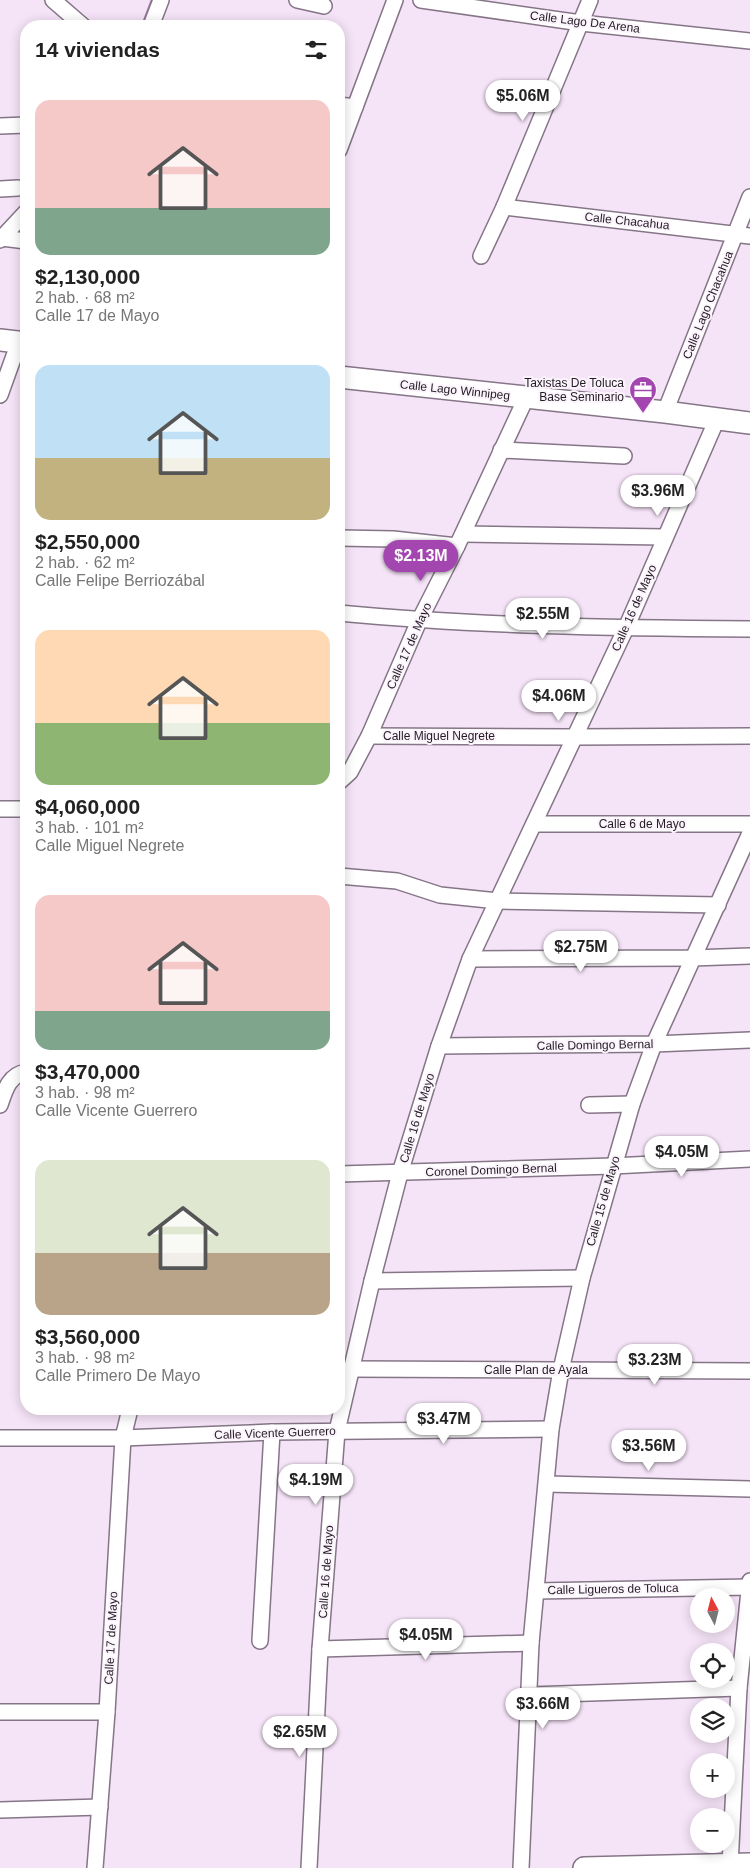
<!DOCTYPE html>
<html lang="es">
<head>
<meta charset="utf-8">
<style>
	body { margin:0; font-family:Arial,sans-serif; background:#f2f2f2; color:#222; height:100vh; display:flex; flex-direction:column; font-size:19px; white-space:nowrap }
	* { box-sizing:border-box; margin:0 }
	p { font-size:16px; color:#767676 }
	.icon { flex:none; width:28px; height:28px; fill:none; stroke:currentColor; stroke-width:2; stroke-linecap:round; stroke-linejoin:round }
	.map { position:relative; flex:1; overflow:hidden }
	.side { position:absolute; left:20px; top:20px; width:325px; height:1395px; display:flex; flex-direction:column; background:#fff; border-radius:20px; box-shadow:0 2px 12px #0003 }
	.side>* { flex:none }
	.needle { width:32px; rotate:353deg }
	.controls { position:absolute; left:690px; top:1588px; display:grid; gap:10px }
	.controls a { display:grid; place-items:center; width:45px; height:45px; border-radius:50%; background:#fff; box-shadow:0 2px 12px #0003; font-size:25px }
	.price { position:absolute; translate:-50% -42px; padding:0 11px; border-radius:18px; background:#fff; color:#222; font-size:16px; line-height:32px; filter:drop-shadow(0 1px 2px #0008) }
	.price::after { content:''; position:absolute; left:50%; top:30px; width:15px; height:11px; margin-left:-8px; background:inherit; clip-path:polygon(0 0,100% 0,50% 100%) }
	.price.on { background:#a346b0; color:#fff }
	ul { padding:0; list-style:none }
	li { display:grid; align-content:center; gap:10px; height:265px; padding:0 15px }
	li span { display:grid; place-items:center; height:155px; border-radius:15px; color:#555 }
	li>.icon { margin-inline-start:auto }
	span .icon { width:90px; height:90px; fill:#fffc; stroke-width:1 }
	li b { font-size:21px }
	h2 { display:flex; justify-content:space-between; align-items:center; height:60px; padding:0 15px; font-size:21px }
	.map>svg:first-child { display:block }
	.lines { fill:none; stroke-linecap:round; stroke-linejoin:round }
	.stream { stroke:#a683aa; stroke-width:4.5 }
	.street-casing { stroke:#857587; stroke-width:18 }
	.secondary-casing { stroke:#857587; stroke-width:24 }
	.street { stroke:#fff; stroke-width:15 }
	.secondary { stroke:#fff; stroke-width:21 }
	.labels { text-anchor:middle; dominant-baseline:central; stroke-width:4; stroke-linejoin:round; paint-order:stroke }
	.street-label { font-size:12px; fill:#221b23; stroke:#fcf4fc }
	.poi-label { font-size:12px; fill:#221b23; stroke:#fcf4fc; text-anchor:end }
</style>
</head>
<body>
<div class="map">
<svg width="750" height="1868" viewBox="0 0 750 1868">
	<rect width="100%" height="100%" fill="#f5e3f7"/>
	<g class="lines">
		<!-- stream -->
		<polyline class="stream" points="145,21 153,0"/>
		<defs>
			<g id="street">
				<polyline points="53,0 83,26"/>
				<polyline points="297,0 324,6"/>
				<polyline points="421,0 581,23 750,41"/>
				<polyline points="151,26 161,0"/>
				<polyline points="339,105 355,107"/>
				<polyline points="0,126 26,125"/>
				<polyline points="339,150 395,0"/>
				<polyline points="0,189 18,188"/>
				<polyline points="504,207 750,236"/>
				<polyline points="2,238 26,241"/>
				<polyline points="0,240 26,212"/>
				<polyline points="481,256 504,207 590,0"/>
				<polyline points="0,395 19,342"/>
				<polyline points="665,412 750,197"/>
				<polyline points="501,450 624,456"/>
				<polyline points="463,534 665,537"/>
				<polyline points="339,538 393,539 457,546"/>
				<path d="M339 613C475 626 613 628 750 629"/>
				<polyline points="369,736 576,737 750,736"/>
				<polyline points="339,782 350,772 369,736 419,621 457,546 526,398"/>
				<polyline points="0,809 26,809"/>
				<polyline points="534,824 750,824"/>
				<polyline points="339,876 397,881 440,895 498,901 718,905"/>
				<polyline points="470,959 692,958 750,956"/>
				<polyline points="439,1046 654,1044 750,1040"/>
				<path d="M0 1105C5 1090 9 1075 26 1072"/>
				<polyline points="589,1105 632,1104"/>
				<polyline points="339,1174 613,1166 750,1159"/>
				<polyline points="372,1281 582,1278"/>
				<polyline points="351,1369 750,1371"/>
				<polyline points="0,1438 123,1438 272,1432 551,1429"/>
				<polyline points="547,1484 750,1489"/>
				<polyline points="536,1591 750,1587"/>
				<polyline points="260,1641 272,1432"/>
				<polyline points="320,1649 531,1643"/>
				<polyline points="530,1695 739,1688"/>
				<polyline points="0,1712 107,1712"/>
				<polyline points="0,1810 100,1807"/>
				<polyline points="730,1865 739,1688 750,1581"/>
				<polyline points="95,1868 107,1712 123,1438 130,1409"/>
				<polyline points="309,1868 320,1649 337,1431 372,1281 400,1173 439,1046 470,959 626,628 717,419"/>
				<polyline points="521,1868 531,1643 551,1429 561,1370 582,1278 632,1104 654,1044 750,833"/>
			</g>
			<g id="secondary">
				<polyline points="0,340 26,343"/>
				<polyline points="339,377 665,412 750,423"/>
				<polyline points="584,1868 750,1864"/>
			</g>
		</defs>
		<!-- street casing -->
		<use href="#street" class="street-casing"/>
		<!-- secondary casing -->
		<use href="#secondary" class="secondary-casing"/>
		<!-- street -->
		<use href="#street" class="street"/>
		<!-- secondary -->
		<use href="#secondary" class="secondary"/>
	</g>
	<!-- icons -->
	<defs>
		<symbol id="office-pin" viewBox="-11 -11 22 30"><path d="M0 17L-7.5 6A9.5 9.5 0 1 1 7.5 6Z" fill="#a346b0" stroke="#fcf4fc"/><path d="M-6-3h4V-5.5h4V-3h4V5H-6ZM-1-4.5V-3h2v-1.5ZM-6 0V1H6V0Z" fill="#fff"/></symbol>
	</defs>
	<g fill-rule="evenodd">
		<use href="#office-pin" x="627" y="374" width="32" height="43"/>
	</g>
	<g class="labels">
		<!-- street labels -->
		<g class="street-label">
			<text transform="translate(585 22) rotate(7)">Calle Lago De Arena</text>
			<text transform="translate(627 221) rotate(6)">Calle Chacahua</text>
			<text transform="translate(708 305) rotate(-68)">Calle Lago Chacahua</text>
			<text transform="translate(455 390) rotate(6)">Calle Lago Winnipeg</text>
			<text transform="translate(634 608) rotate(-66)">Calle 16 de Mayo</text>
			<text transform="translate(409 646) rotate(-66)">Calle 17 de Mayo</text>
			<text x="439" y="736">Calle Miguel Negrete</text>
			<text x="642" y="824">Calle 6 de Mayo</text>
			<text transform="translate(595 1045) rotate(-1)">Calle Domingo Bernal</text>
			<text transform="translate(417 1118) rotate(-73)">Calle 16 de Mayo</text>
			<text transform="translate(491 1170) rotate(-2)">Coronel Domingo Bernal</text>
			<text transform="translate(603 1201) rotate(-74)">Calle 15 de Mayo</text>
			<text x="536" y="1370">Calle Plan de Ayala</text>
			<text transform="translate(275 1433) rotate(-2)">Calle Vicente Guerrero</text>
			<text transform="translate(326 1572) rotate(-86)">Calle 16 de Mayo</text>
			<text transform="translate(613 1589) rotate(-1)">Calle Ligueros de Toluca</text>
			<text transform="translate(111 1638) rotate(-87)">Calle 17 de Mayo</text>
		</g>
		<!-- poi labels -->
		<g class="poi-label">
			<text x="624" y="383">Taxistas De Toluca<tspan x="624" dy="14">Base Seminario</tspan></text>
		</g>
	</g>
</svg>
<div class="controls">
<a><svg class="needle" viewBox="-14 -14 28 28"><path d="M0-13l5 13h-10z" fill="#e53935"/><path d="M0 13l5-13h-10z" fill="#767676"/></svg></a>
<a><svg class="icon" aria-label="locate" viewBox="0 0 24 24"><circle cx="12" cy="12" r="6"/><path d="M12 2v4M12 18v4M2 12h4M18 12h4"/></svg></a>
<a><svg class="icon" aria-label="layers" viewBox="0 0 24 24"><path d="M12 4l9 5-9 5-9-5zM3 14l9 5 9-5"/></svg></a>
<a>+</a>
<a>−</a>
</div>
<b class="price" style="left:523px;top:122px">$5.06M</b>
<b class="price" style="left:658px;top:517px">$3.96M</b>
<b class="price on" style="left:421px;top:582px">$2.13M</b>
<b class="price" style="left:543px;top:640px">$2.55M</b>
<b class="price" style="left:559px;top:722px">$4.06M</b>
<b class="price" style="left:581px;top:973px">$2.75M</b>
<b class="price" style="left:682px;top:1178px">$4.05M</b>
<b class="price" style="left:655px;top:1386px">$3.23M</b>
<b class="price" style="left:444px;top:1445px">$3.47M</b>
<b class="price" style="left:649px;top:1472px">$3.56M</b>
<b class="price" style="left:316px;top:1506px">$4.19M</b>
<b class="price" style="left:426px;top:1661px">$4.05M</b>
<b class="price" style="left:543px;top:1730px">$3.66M</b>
<b class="price" style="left:300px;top:1758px">$2.65M</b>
<section class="side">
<h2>14 viviendas<svg class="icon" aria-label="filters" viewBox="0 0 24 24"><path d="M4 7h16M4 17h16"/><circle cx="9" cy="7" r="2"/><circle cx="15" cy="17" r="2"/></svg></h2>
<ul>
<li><span style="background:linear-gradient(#f6c9c9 70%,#7fa58c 0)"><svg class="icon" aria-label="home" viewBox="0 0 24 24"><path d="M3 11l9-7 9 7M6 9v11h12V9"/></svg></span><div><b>$2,130,000</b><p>2 hab. · 68 m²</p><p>Calle 17 de Mayo</p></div></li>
<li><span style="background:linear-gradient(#bfe0f5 60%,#c2b280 0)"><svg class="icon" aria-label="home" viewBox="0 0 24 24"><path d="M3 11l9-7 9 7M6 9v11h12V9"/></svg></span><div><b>$2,550,000</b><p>2 hab. · 62 m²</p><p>Calle Felipe Berriozábal</p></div></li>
<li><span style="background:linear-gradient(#ffd9b3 60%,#8fb573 0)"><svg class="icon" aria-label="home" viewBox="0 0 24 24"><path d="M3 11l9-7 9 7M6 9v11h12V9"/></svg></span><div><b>$4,060,000</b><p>3 hab. · 101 m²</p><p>Calle Miguel Negrete</p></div></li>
<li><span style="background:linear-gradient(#f6c9c9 75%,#7fa58c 0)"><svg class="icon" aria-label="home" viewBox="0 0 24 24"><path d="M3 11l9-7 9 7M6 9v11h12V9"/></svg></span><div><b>$3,470,000</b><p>3 hab. · 98 m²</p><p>Calle Vicente Guerrero</p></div></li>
<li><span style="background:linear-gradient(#dfe7d0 60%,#b9a48a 0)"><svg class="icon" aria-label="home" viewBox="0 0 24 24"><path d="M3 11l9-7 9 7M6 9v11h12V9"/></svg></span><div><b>$3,560,000</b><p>3 hab. · 98 m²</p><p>Calle Primero De Mayo</p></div></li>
</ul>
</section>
</div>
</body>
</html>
